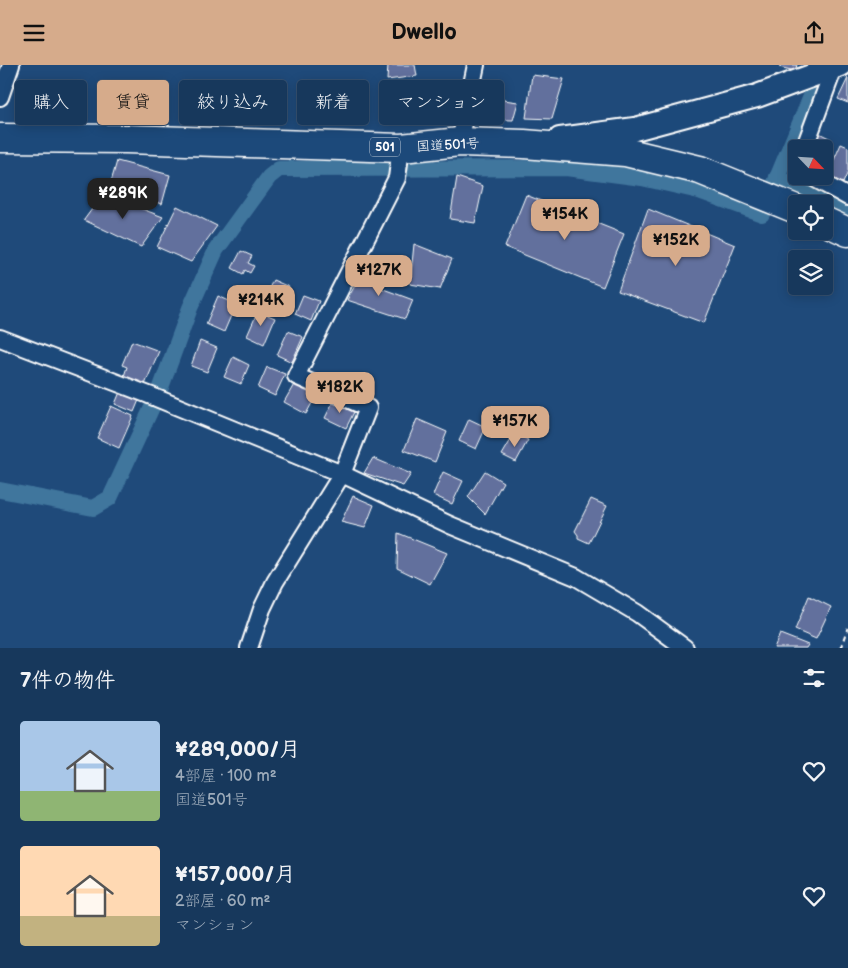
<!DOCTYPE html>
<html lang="ja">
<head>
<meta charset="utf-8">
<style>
	body { margin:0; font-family:"Balsamiq Sans","Klee One",sans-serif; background:#203f62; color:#f1f3f6; height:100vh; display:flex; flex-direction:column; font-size:19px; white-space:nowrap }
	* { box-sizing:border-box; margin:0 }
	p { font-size:16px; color:#9eacbb }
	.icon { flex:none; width:28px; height:28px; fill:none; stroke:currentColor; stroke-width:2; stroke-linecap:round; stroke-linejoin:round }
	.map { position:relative; height:583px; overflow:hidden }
	.panel { display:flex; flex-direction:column; background:#17385c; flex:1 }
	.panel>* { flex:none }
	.banner { position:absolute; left:15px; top:15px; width:500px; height:45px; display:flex; gap:10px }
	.needle { width:32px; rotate:115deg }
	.buttons { position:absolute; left:788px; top:75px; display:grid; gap:10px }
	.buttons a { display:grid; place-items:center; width:45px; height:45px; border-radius:5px; background:#17385c; box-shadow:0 2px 12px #0003,0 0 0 1px #365272; font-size:25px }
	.price { position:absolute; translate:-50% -42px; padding:0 11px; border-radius:10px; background:#d6ab8b; color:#111; font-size:16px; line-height:32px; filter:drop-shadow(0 1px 2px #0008) }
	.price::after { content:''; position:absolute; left:50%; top:30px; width:15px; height:11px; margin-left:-8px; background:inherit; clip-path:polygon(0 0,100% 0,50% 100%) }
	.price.current { background:#222; color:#fff }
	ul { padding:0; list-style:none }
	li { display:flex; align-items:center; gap:15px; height:125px; padding:0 20px }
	li span { display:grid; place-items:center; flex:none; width:140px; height:100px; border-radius:5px; color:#555 }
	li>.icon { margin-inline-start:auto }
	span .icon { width:60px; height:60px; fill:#fffc; stroke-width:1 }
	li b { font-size:21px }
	h2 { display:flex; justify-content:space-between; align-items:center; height:60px; padding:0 20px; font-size:21px }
	.pill { padding:0 18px; border-radius:5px; background:#17385c; box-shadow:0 2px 12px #0003,0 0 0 1px #365272; font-size:18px; line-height:45px }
	.pill.current { background:#d6ab8b; color:#111 }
	header { display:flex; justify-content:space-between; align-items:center; height:65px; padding:0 20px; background:#d6ab8b; color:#111; font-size:22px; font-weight:700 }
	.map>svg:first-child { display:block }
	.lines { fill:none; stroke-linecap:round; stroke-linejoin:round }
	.canal { stroke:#41769d; stroke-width:16 }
	.building { fill:#62709d; stroke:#fff }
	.street-casing { stroke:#fff; stroke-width:20 }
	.secondary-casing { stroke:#fff; stroke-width:26 }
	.highway-casing { stroke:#fff; stroke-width:31 }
	.path { stroke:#fff; stroke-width:3; stroke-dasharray:5 4; stroke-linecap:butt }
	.street { stroke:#1f4a7a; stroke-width:16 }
	.secondary { stroke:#1f4a7a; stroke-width:22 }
	.highway { stroke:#1f4a7a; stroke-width:28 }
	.labels { text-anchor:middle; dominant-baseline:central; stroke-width:5; stroke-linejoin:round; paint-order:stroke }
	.shield { fill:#1f4a7a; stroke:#bcc9d7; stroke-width:1 }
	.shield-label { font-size:12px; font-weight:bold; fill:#fff }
	.street-label { font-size:14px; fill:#fff; stroke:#1f4a7a }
</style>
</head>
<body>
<header><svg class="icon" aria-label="menu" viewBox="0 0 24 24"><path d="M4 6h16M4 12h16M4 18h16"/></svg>Dwello<svg class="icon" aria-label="share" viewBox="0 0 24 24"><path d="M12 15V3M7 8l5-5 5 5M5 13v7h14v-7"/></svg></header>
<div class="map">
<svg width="848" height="583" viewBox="0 0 848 583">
	<rect width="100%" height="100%" fill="#1f4a7a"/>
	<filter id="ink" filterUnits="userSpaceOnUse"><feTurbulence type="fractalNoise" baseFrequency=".02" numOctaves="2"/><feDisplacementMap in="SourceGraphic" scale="10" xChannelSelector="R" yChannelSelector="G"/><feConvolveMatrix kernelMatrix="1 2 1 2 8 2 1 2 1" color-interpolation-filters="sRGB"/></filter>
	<g filter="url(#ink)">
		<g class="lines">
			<!-- canal -->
			<g class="canal">
				<polyline points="777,112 848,145"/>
				<polyline points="0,425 93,443 110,433 160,325 190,243 216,185 269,112 279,104 566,103 642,113 699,126 762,149 812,29"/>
			</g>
		</g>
		<!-- building -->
		<g class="building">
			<polygon points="388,0 415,0 417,11 387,15"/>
			<polygon points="780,0 797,0 795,6 779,2"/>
			<polygon points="532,10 564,14 552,54 526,53"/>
			<polygon points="848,13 848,38 838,34"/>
			<polygon points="483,32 518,37 513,55 485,54"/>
			<polygon points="819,68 831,74 824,90 824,84 812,84"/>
			<polygon points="841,79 848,82 848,107 843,118 827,111"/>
			<polygon points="117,96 170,110 162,139 109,124"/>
			<polygon points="457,112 483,121 475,158 450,154"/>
			<polygon points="103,129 163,152 141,182 84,155"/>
			<polygon points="526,130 624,169 603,222 505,182"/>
			<polygon points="177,141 217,161 191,197 157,182"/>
			<polygon points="648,144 735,180 704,258 618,226"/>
			<polygon points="414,179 452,194 440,224 410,219"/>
			<polygon points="241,186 252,191 248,198 254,201 250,208 245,205 243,209 232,203"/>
			<polygon points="363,206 374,207 378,222 413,235 405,254 347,235"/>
			<polygon points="273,215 289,222 281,240 265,232"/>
			<polygon points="303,230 319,236 311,256 295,249"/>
			<polygon points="218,231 236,239 224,267 206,259"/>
			<polygon points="258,246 275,253 264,279 247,271"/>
			<polygon points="288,266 303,272 292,297 277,290"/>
			<polygon points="132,276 159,286 144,322 123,314 127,302 122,300"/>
			<polygon points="200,276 217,283 207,307 191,301"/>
			<polygon points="233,292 249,300 241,319 224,312"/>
			<polygon points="267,302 285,309 275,331 258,323"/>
			<polygon points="296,316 318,327 306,349 284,337"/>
			<polygon points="120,327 139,335 134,347 115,339"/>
			<polygon points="334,335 355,345 346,363 325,353"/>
			<polygon points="111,341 133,351 119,383 97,373"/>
			<polygon points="417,354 447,367 435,397 404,385"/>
			<polygon points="469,354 486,362 476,384 459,376"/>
			<polygon points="515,368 528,375 516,397 502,390"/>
			<polygon points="373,393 411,409 403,421 364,408"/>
			<polygon points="485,406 503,417 485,449 468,432"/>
			<polygon points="443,407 463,416 452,439 433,430"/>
			<polygon points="353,431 374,440 365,463 341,457"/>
			<polygon points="591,434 607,441 589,478 578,473 578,470 575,466"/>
			<polygon points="398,468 447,488 430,519 397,503"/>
			<polygon points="809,531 831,542 816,574 795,565"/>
			<polygon points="780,569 808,580 806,583 774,583"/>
		</g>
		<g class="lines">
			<defs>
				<g id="street">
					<polyline points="0,32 11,0"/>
					<polyline points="460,77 476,0"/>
					<polyline points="804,84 835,0"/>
					<polyline points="810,111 848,132"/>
					<polyline points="0,273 149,330 342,409 450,460 576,512 637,548 685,583"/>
					<polyline points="249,583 262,544 275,517 342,409 368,343 296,311 397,113 401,83"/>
				</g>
				<polyline id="secondary" points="560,74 635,64 757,31 841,0"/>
				<g id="highway">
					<polyline points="0,73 126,74 401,83 460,77 524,79 625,87 700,105 796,144"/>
					<polyline points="824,156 848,167"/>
				</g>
			</defs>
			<!-- street casing -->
			<use href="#street" class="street-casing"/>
			<!-- secondary casing -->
			<use href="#secondary" class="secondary-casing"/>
			<!-- highway casing -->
			<use href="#highway" class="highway-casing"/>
			<!-- path -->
			<polyline class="path" points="841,583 848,563"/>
			<!-- street -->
			<use href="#street" class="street"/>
			<!-- secondary -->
			<use href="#secondary" class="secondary"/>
			<!-- highway -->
			<use href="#highway" class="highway"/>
		</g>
	</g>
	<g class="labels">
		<!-- shield labels -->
		<rect class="shield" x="370" y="72.5" width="30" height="19" rx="4"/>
		<g class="shield-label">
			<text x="385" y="82">501</text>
		</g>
		<!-- street labels -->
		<g class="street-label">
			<text transform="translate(448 80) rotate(-3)">国道501号</text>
		</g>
	</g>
</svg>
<div class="buttons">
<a><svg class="needle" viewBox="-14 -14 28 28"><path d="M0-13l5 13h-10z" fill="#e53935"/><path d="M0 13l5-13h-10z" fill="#9eacbb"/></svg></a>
<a><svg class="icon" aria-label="locate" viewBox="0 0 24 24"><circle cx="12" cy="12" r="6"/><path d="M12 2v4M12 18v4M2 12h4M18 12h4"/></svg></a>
<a><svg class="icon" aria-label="layers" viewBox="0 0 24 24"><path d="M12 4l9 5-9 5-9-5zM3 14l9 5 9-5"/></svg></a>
</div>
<b class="price current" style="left:123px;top:155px">¥289K</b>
<b class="price" style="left:565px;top:176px">¥154K</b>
<b class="price" style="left:676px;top:202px">¥152K</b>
<b class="price" style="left:379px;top:232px">¥127K</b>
<b class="price" style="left:261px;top:262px">¥214K</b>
<b class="price" style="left:340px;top:349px">¥182K</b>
<b class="price" style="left:515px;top:383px">¥157K</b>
<div class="banner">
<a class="pill">購入</a>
<a class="pill current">賃貸</a>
<a class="pill">絞り込み</a>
<a class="pill">新着</a>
<a class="pill">マンション</a>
</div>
</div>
<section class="panel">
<h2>7件の物件<svg class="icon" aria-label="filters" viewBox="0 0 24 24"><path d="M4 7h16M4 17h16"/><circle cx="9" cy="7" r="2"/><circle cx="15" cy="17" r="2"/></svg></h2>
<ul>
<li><span style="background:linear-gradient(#a9c7e8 70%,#8fb573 0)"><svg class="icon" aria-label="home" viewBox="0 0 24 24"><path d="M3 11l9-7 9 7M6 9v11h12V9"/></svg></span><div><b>¥289,000/月</b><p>4部屋 · 100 m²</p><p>国道501号</p></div><svg class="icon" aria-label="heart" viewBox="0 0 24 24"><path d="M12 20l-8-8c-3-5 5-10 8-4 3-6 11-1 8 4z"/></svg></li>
<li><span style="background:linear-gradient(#ffd9b3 70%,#c2b280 0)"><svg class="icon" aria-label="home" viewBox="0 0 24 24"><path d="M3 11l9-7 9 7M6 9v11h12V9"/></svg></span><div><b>¥157,000/月</b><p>2部屋 · 60 m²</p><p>マンション</p></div><svg class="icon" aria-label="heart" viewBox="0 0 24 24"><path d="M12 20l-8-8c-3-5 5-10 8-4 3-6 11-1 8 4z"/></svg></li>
</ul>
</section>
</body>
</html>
